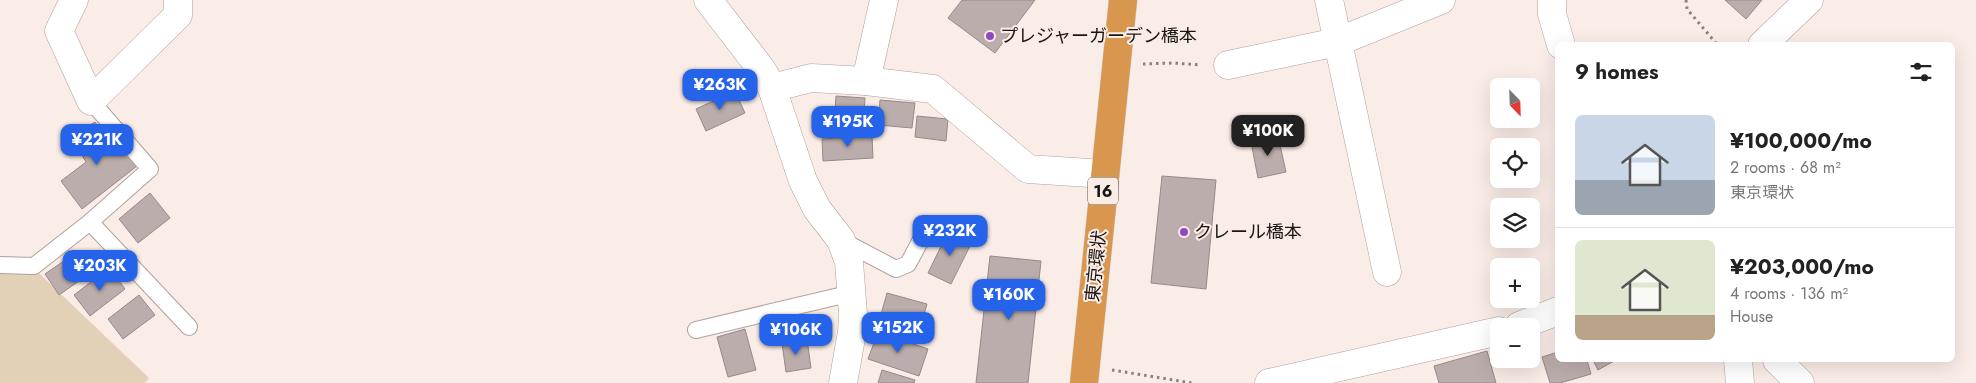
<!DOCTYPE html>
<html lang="en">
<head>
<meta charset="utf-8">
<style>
	body { margin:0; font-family:Jost,"Noto Sans JP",sans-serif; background:#f6f6f6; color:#222; height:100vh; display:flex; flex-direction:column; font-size:19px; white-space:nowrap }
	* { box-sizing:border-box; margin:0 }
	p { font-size:16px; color:#767676 }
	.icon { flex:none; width:28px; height:28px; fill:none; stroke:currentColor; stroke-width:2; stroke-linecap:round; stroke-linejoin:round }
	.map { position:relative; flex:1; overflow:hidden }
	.sheet { position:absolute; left:1555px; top:42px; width:400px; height:320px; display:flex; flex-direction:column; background:#fff; border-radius:8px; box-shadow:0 5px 20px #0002 }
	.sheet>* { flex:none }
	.needle { width:32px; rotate:157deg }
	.tools { position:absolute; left:1490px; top:78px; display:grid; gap:10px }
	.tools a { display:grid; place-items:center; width:50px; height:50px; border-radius:8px; background:#fff; box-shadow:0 5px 20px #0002; font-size:25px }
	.price { position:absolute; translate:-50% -42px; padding:0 11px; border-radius:10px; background:#2563eb; color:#fff; font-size:16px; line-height:32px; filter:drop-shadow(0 1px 2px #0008) }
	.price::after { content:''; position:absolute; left:50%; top:30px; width:15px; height:11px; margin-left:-8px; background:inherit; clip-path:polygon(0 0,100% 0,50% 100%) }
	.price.current { background:#222; color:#fff }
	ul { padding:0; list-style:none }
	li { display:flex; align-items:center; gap:15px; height:125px; padding:0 20px }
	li+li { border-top:1px solid #e0e0e0 }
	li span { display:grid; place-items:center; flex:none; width:140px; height:100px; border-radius:8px; color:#555 }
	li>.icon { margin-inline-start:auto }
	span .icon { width:60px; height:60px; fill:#fffc; stroke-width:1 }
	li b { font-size:21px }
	h2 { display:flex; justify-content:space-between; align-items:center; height:60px; padding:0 20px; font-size:21px }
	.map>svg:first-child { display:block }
	.green { fill:#e2d1b6 }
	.building { fill:#bbadab; stroke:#968987 }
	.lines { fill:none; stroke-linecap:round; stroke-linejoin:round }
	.service-casing { stroke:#aea29d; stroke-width:18 }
	.minor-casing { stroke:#aea29d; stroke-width:29 }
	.trunk-casing { stroke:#d1d0d0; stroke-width:29 }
	.path { stroke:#89807c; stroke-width:3; stroke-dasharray:2.5 4; stroke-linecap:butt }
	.service { stroke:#fff; stroke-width:16 }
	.minor { stroke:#fff; stroke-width:28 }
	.trunk { stroke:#d8964e; stroke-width:28 }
	.poi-dot { fill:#904abe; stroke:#faece7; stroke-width:2 }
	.labels { text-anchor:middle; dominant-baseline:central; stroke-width:4; stroke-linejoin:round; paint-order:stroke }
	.shield { fill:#faece7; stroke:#5c5653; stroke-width:1 }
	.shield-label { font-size:16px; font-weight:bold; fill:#191513 }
	.poi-label { font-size:18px; fill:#191513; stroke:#faece7; text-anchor:start }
	.street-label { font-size:18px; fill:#191513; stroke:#faece7 }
</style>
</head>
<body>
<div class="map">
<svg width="1976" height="383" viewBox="0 0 1976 383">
	<rect width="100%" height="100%" fill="#faece7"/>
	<!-- green -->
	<polygon class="green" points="23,258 149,378 145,383 0,383 0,272"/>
	<!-- building -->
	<g class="building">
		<polygon points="962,0 1035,0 995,53 948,18"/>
		<polygon points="1725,0 1762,0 1746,19"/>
		<polygon points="735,91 745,113 706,131 696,109"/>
		<polygon points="836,96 865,98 863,126 834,125"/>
		<polygon points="880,100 915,103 912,128 878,125"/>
		<polygon points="917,116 948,119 946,141 915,137"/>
		<polygon points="95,122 109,144 116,139 137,166 82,209 61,181 86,162 71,137"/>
		<polygon points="872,136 873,158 823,161 822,139"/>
		<polygon points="1278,136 1286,172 1258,178 1251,142"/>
		<polygon points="1162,176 1216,180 1206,289 1151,283"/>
		<polygon points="150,193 170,218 138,243 119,219"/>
		<polygon points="949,230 972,242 951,284 928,273"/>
		<polygon points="78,251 92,272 59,295 45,274"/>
		<polygon points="990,256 1041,261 1028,383 976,383"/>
		<polygon points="109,268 125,289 90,316 74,295"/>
		<polygon points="887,293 927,304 920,329 880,318"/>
		<polygon points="139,295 155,315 123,339 108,319"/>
		<polygon points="745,329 756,370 728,377 717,337"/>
		<polygon points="878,332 928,349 919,376 868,359"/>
		<polygon points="807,339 811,368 786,372 782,343"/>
		<polygon points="1487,351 1496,383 1439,383 1434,366"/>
		<polygon points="1558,352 1558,360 1587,360 1591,374 1560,383 1550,383 1542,357"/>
		<polygon points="1593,360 1616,360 1598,370"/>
		<polygon points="882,370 915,380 914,383 878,383"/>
	</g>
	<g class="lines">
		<defs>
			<g id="service">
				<polyline points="90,222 189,327"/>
				<polyline points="841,240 896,269 908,264 923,236"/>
				<polyline points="0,265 34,266 90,222 150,169 91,101"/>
				<polyline points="696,330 852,293"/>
			</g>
			<g id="minor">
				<polyline points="74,0 59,31 91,101 178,15 178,0"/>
				<polyline points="708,0 762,70 772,88 803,181 817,209 841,240 849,262 853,314 852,332 843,383"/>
				<polyline points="1329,0 1387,272"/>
				<polyline points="1552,0 1552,14 1561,45"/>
				<polyline points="1762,45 1809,0"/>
				<polyline points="1228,65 1337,42 1441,0"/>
				<polyline points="866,81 884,0"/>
				<polyline points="772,88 811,78 866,81 933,89 1028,169 1105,174"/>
				<polyline points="1519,326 1558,311"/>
				<polyline points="1738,360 1740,383"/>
				<polyline points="1777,360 1800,383"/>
				<polyline points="1269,383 1499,331"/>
			</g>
			<polyline id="trunk" points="1084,383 1123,0"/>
		</defs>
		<!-- service casing -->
		<use href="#service" class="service-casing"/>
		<!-- minor casing -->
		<use href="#minor" class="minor-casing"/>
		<!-- trunk casing -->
		<use href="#trunk" class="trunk-casing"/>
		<!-- path -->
		<g class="path">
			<polyline points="1686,0 1687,9 1715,42 1716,45"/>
			<polyline points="1143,64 1173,63 1201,65"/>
			<polyline points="1112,370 1192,383"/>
		</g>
		<!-- service -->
		<use href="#service" class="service"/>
		<!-- minor -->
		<use href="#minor" class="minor"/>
		<!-- trunk -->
		<use href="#trunk" class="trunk"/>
	</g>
	<!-- markers -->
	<g class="poi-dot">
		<circle cx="990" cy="36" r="5"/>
		<circle cx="1184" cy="232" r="5"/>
	</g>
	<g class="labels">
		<!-- shield labels -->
		<rect class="shield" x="1088" y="177.5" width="30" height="27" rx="4"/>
		<g class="shield-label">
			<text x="1103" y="191">16</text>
		</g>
		<!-- poi labels -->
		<g class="poi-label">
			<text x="1000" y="36">プレジャーガーデン橋本</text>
			<text x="1194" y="232">クレール橋本</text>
		</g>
		<!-- street labels -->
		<g class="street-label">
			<text transform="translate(1096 266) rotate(-84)">東京環状</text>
		</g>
	</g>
</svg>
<div class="tools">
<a><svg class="needle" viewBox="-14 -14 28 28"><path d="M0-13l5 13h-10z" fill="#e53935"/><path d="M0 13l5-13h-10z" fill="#767676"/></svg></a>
<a><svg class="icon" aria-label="locate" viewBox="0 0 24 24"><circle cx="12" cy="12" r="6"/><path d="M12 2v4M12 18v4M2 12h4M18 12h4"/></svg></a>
<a><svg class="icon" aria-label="layers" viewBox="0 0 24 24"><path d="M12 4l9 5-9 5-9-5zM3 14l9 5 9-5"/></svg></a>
<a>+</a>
<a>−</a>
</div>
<b class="price" style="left:720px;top:111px">¥263K</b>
<b class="price" style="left:848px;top:148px">¥195K</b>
<b class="price current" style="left:1268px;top:157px">¥100K</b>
<b class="price" style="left:97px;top:166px">¥221K</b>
<b class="price" style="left:950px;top:257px">¥232K</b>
<b class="price" style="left:100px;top:292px">¥203K</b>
<b class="price" style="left:1009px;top:321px">¥160K</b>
<b class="price" style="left:898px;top:354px">¥152K</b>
<b class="price" style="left:796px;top:356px">¥106K</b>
<section class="sheet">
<h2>9 homes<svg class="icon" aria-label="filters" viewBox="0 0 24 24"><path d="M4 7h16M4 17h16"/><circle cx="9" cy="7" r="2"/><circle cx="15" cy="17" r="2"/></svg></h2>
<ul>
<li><span style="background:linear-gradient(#c9d6e8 65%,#9aa5b1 0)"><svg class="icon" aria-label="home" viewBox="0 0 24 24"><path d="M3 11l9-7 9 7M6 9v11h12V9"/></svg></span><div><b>¥100,000/mo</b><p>2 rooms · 68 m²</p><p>東京環状</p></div></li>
<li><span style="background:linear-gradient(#dfe7d0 75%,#b9a48a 0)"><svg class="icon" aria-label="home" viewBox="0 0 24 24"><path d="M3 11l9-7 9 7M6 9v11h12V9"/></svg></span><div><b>¥203,000/mo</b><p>4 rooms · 136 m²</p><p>House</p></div></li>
</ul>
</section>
</div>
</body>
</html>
